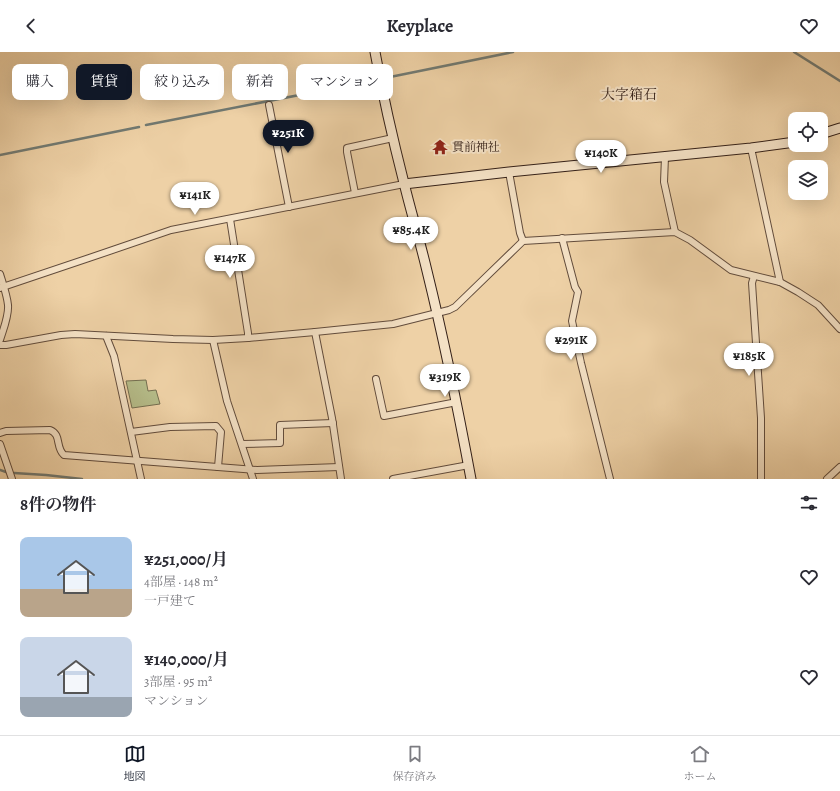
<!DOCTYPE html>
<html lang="ja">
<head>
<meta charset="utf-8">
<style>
	body { margin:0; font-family:Alegreya,"Noto Serif JP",serif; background:#f7f7f7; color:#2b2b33; height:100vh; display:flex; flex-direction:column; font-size:15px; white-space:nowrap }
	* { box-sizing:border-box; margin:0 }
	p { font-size:13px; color:#7c7c81 }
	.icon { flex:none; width:22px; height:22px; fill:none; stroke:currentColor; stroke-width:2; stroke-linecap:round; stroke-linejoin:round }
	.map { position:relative; height:427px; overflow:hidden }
	.side { display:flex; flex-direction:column; background:#fff; flex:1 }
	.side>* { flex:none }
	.guide { position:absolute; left:12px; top:12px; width:400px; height:36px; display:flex; gap:8px }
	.buttons { position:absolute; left:788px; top:60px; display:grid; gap:8px }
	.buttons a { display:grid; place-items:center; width:40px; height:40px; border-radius:8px; background:#fff; box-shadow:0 4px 16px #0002; font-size:20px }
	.price { position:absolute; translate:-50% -34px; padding:0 9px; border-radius:14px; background:#fff; color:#222; font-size:13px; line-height:26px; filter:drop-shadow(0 1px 2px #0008) }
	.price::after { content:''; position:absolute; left:50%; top:24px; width:12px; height:9px; margin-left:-6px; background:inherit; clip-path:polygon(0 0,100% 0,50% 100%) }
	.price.active { background:#111827; color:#fff }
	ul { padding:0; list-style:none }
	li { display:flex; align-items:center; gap:12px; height:100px; padding:0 20px }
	li span { display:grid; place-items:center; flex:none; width:112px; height:80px; border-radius:8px; color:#555 }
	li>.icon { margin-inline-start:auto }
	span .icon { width:48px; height:48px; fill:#fffc; stroke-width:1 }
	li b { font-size:17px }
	h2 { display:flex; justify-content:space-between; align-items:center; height:48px; padding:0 20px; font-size:17px }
	.pill { padding:0 14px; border-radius:8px; background:#fff; box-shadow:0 4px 16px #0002; font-size:14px; line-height:36px }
	.pill.active { background:#111827; color:#fff }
	header { display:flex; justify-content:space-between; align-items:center; height:52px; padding:0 20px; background:#fff; font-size:18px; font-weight:700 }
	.tabs { display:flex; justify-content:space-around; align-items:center; height:56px; border-top:1px solid #e1e1e2; background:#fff; font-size:11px; color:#7c7c81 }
	.tabs a { display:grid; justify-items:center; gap:2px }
	.tabs .active { color:#111827 }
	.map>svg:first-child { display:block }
	.green { fill:#b5bc89; stroke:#746e50 }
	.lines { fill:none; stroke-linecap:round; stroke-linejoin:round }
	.stream { stroke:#727a72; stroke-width:2.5 }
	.street-casing { stroke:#624c3c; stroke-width:8 }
	.secondary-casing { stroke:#342018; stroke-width:11 }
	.street { stroke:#f4e1c5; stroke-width:6 }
	.secondary { stroke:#f4e1c5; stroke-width:9 }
	.labels { text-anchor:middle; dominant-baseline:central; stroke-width:4; stroke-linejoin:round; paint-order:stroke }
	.poi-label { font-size:12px; fill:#342018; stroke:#f4e1c5; text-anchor:start }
	.quarter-label { font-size:14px; fill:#342018; stroke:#f4e1c5 }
</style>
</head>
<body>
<header><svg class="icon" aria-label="back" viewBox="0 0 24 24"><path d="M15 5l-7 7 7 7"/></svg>Keyplace<svg class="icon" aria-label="heart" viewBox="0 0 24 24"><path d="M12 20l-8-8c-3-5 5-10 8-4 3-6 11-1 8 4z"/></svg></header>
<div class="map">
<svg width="840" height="427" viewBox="0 0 840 427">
	<rect width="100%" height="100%" fill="#eed1a6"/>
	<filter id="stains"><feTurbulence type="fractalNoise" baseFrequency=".005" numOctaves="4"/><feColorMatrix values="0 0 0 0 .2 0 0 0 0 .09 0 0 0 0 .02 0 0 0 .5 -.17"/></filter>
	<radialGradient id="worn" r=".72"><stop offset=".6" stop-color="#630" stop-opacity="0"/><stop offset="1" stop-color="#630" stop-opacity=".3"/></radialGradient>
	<!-- green -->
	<polygon class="green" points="146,328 148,339 156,338 160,352 132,356 126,329"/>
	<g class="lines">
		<!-- stream -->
		<g class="stream">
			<polyline points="794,0 840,29"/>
			<polyline points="390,25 513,0"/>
			<polyline points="146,73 371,29"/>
			<polyline points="0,103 139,75"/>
			<polyline points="0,418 6,420"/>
			<polyline points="14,421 46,423 82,427"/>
		</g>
		<defs>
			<g id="street">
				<polyline points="269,53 289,155"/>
				<polyline points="751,96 780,230"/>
				<polyline points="665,105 664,130 675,180"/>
				<polyline points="509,120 520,181 523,189"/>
				<polyline points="355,141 347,100 347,96 393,86"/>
				<polyline points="230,167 248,281 248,286"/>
				<polyline points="562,186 575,235 578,240 572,269 581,311 610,427"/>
				<path d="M0 222C3 232 7 243 8 253 9 264 3 278 0 288"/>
				<polyline points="754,224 752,231 761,366 761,427"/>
				<polyline points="0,236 89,206 171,178 404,132"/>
				<polyline points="315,280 332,366 341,427"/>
				<polyline points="106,284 114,304 141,427"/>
				<polyline points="213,288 227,349 253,427"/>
				<polyline points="0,293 6,293 61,283 75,282 173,287 213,288 248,286 315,280 393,272 449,258 455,255 523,189 675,180 690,188 731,218 780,230 798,240 818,253 840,277"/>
				<polyline points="376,327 384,364 457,350"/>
				<polyline points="131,380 170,375 216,374 221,380 218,415"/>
				<path d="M0 381 6 379 50 378C62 383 55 395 64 403L257 418 339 415"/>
				<polyline points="0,392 12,427"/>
				<polyline points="242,392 280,391 280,373 333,371"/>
				<polyline points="393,427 469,413"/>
				<polyline points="827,427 840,415"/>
			</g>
			<g id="secondary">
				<path d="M375 0C383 44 393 88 404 131 411 160 420 189 427 219 444 288 458 357 471 427"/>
				<polyline points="821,82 840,76"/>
				<polyline points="404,132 509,120 751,96 795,90"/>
			</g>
		</defs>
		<!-- street casing -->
		<use href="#street" class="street-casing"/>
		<!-- secondary casing -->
		<use href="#secondary" class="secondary-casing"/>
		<!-- street -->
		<use href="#street" class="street"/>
		<!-- secondary -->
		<use href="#secondary" class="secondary"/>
	</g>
	<!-- icons -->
	<defs>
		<symbol id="temple-bare" viewBox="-9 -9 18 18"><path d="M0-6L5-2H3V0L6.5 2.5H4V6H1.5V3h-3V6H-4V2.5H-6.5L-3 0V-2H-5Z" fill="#8f2418" stroke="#f4e1c5" stroke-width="2.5" paint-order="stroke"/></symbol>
	</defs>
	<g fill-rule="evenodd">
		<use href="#temple-bare" x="429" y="84" width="22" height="22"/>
	</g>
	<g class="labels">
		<!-- poi labels -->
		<g class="poi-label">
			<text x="452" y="95">貫前神社</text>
		</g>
		<!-- quarter labels -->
		<g class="quarter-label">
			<text x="629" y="42">大字箱石</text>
		</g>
	</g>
	<rect width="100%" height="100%" filter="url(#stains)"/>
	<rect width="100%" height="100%" fill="url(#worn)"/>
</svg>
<div class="buttons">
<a><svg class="icon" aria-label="locate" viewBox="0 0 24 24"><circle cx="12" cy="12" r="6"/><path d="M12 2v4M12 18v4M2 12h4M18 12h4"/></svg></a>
<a><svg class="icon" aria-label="layers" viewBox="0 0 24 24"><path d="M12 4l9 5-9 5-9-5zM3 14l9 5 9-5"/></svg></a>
</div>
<b class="price active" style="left:288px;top:102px">¥251K</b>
<b class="price" style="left:601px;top:122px">¥140K</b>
<b class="price" style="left:195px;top:164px">¥141K</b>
<b class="price" style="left:411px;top:199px">¥85.4K</b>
<b class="price" style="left:230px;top:227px">¥147K</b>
<b class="price" style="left:571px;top:309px">¥291K</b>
<b class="price" style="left:749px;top:325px">¥185K</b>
<b class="price" style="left:445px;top:346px">¥319K</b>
<div class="guide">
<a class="pill">購入</a>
<a class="pill active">賃貸</a>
<a class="pill">絞り込み</a>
<a class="pill">新着</a>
<a class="pill">マンション</a>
</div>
</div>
<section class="side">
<h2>8件の物件<svg class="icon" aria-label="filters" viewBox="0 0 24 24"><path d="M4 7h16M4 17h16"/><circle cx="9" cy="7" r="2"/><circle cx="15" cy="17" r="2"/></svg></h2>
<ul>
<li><span style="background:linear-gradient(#a9c7e8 65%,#b9a48a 0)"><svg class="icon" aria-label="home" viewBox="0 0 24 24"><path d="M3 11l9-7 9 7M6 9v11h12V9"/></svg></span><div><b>¥251,000/月</b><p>4部屋 · 148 m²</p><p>一戸建て</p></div><svg class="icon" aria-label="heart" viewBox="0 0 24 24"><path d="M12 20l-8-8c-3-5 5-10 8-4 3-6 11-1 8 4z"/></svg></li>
<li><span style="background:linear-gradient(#c9d6e8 75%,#9aa5b1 0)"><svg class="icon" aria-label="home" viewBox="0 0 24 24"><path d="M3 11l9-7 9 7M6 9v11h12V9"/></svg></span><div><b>¥140,000/月</b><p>3部屋 · 95 m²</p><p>マンション</p></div><svg class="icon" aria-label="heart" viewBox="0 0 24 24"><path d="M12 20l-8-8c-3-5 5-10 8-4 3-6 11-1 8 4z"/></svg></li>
</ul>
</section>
<nav class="tabs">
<a class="active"><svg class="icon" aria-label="map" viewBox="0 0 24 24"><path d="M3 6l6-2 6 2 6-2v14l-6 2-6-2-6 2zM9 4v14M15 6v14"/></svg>地図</a>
<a><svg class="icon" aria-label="saved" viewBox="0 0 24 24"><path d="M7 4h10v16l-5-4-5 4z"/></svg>保存済み</a>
<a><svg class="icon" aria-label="home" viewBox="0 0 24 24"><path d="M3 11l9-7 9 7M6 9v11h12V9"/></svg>ホーム</a>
</nav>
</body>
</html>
